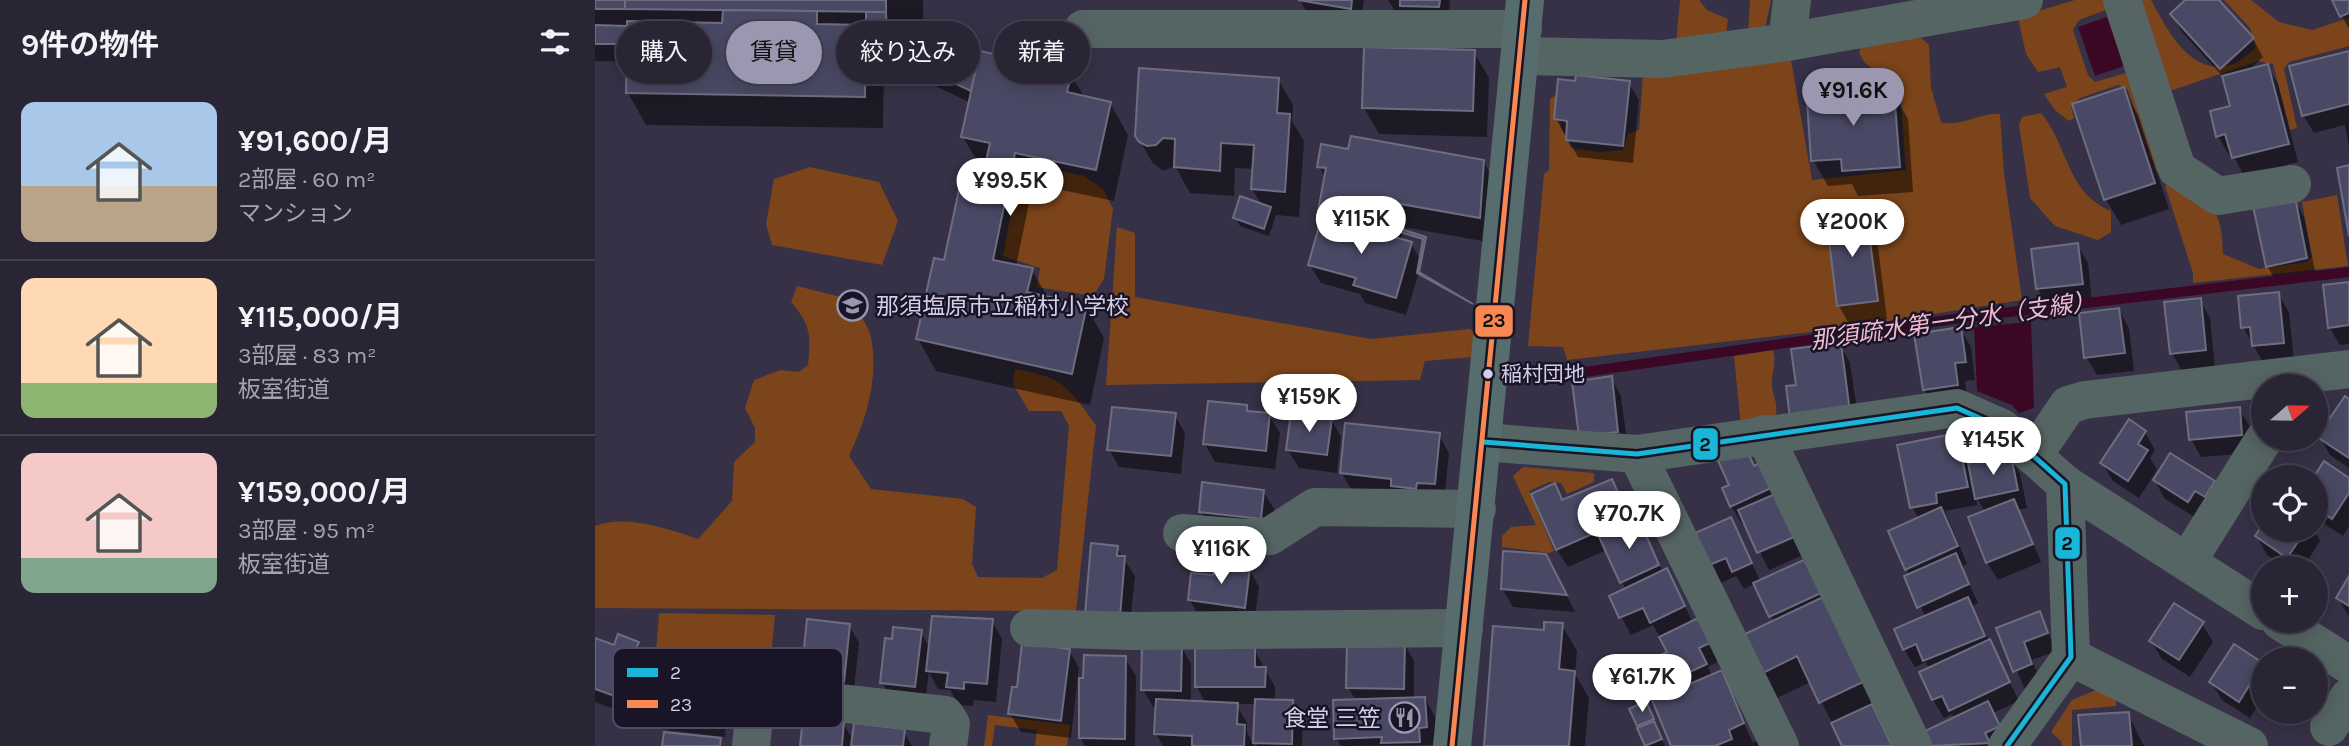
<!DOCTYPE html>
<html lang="ja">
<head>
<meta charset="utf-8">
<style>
	body { margin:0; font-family:Karla,"Noto Sans JP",sans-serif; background:#353141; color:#f1f3f6; height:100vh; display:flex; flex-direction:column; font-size:26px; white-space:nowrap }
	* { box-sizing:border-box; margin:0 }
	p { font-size:23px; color:#a5a5ad }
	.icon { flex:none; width:38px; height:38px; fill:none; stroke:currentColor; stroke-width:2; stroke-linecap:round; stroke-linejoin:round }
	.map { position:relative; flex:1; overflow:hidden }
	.side { display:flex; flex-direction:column; background:#292535; width:595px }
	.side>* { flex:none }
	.hud { position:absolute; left:21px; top:21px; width:665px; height:63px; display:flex; gap:14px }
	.needle { width:46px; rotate:70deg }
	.tools { position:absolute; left:1656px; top:374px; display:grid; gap:14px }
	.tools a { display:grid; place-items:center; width:77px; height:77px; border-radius:50%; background:#292535; box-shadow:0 4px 18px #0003,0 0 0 2px #454250; font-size:35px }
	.price { position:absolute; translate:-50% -60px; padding:0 16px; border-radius:24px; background:#fff; color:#222; font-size:23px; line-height:46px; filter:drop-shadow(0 2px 4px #0008) }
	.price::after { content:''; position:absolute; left:50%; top:42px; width:21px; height:16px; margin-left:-10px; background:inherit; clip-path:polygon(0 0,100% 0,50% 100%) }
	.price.active { background:#9c97b0; color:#111 }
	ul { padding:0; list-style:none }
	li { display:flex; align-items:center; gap:21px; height:175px; padding:0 21px }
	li+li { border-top:2px solid #454250 }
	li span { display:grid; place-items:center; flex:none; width:196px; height:140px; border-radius:14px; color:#555 }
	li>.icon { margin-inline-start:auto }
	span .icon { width:84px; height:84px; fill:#fffc; stroke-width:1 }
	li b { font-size:30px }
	h2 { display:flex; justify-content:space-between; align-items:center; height:84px; padding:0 21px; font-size:30px }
	.pill { padding:0 24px; border-radius:32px; background:#292535; box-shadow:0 4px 18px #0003,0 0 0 2px #454250; font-size:24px; line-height:63px }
	.pill.active { background:#9c97b0; color:#111 }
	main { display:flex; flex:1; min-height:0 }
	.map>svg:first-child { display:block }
	.green { fill:#7c441a }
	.water { fill:#3c0724 }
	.shadow { fill:#0007 }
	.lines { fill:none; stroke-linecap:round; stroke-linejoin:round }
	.stream { stroke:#3c0724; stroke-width:10 }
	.building { fill:#4a4965; stroke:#6e6d80; stroke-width:2 }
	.minor { stroke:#556564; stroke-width:38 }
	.major { stroke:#576d6d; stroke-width:38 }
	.bus-1-casing { stroke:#191527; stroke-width:10 }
	.bus-2-casing { stroke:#191527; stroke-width:10 }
	.bus-1 { stroke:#1ab6d8; stroke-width:5 }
	.bus-2 { stroke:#f88751; stroke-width:5 }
	.bus-dot { fill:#d3cee8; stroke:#191527; stroke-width:2.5 }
	.labels { text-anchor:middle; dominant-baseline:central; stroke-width:5; stroke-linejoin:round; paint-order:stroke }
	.bus-label { font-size:21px; fill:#d3cee8; stroke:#191527; text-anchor:start }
	.poi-label { font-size:23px; fill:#d3cee8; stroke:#191527; text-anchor:start }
	.water-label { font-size:24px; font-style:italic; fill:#f4b9d0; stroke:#191527 }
	.key { fill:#191527; stroke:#514c61; stroke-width:2 }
	.key-label { font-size:19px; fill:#d3cee8 }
	.line-badge { stroke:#191527; stroke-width:2.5 }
	.pale-badge-label { font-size:19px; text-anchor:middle; font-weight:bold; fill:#111 }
</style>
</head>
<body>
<main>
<section class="side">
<h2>9件の物件<svg class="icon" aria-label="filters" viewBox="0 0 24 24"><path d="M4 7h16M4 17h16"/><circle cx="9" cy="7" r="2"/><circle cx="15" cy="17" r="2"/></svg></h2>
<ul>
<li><span style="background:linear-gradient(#a9c7e8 60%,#b9a48a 0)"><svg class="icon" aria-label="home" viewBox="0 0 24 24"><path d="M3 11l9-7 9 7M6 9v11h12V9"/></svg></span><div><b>¥91,600/月</b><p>2部屋 · 60 m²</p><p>マンション</p></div></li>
<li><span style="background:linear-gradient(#ffd9b3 75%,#8fb573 0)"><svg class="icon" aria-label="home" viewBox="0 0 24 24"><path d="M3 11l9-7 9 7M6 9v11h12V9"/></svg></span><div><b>¥115,000/月</b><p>3部屋 · 83 m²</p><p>板室街道</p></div></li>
<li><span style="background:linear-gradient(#f6c9c9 75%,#7fa58c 0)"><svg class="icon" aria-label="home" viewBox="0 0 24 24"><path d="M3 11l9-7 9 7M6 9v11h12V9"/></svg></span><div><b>¥159,000/月</b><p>3部屋 · 95 m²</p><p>板室街道</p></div></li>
</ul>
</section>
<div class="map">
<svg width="1754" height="746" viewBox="0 0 1754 746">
	<rect width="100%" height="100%" fill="#373147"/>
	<!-- green -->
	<g class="green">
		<polygon points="1085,0 1104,0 1112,10 1133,19 1131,36 1081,44"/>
		<polygon points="1155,0 1176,0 1170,29 1153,32"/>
		<polygon points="1480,0 1515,0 1519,7 1484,20 1478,30 1493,75 1500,82 1537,71 1567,167 1562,173 1533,90 1523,85 1485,98 1476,106 1479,118 1474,121 1460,110 1449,94 1472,87 1465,67 1443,72 1431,54 1423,17"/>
		<path d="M1544 0H1556C1572 29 1596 79 1638 64 1646 61 1654 53 1661 48L1655 28 1629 0H1656L1684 22 1717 30 1754 18V46L1694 62 1689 69 1702 128 1695 130 1678 64 1663 61 1572 92Z"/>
		<path d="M1323 35 1334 45 1336 88 1346 122C1366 128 1385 112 1405 114L1409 173 1427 300 1242 329 972 360 968 347 933 346 949 174 954 170 955 99 961 95 966 127 976 148 1004 152 1028 150 1033 134 1044 130 1048 75 1195 54 1217 180 1311 170 1305 90 1270 63 1264 53 1266 47Z"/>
		<path d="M1446 113C1474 147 1471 192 1516 211V232L1503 240 1460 226 1435 198 1424 125 1427 117Z"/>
		<polygon points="425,163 489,176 509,190 518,209 509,279 498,296 442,287 445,268 408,256"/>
		<polygon points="215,167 284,182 303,221 287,265 177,245 171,224 179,179"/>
		<path d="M1583 182C1618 206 1627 208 1628 254L1664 269 1712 262 1717 257 1707 202 1742 195 1753 266 1598 283V273L1570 186Z"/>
		<polygon points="522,227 540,233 540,297 776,339 875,329 879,332 878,357 830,361 825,380 511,385"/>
		<path d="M202 286 254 299C261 310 274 325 276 338 284 378 271 420 254 456L276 489 368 499 381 507 377 564 383 577 447 578 462 570 474 426 466 411H434L418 384 420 369C469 377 473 387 501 425L481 611 0 608V526C31 514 73 529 103 539L137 501 139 462 160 442V428L150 408 159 380 185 370 204 372 213 365C216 336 216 325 196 302Z"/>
		<path d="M1178 350C1181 362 1178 369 1177 380 1176 396 1185 401 1180 421L1146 427 1139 356Z"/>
		<polygon points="928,467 999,473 999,482 972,494 966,483 954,482 934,491 959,551 954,553 907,547 907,536 916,527 941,525 918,476"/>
		<polygon points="64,613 180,615 174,677 60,668"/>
		<polygon points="1501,690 1521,699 1521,706 1477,710 1477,746 1467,746 1466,741 1456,732 1477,700"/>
		<polygon points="393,715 475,725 472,746 440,746 442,730 400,725 397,746 389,746"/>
	</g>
	<!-- water -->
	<g class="water">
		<polygon points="1512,17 1529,66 1500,76 1483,27"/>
		<polygon points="1436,322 1439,408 1424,413 1417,405 1382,391 1379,327"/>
	</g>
	<!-- shadow -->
	<g class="shadow">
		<polygon points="0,0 328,0 328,22 308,22 308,41 379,74 381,78 475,73 490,98 515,103 533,135 519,201 438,184 421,266 437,270 453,298 491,306 509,338 495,405 341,371 323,339 351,262 389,178 391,170 387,169 368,137 376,103 289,62 288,128 51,125 33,93 33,62 0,61"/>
		<polygon points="705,0 769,0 765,26 715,19"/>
		<polygon points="793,0 855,0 854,25 801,13"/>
		<polygon points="1593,0 1622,0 1658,39 1668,57 1653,71 1672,66 1683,84 1703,162 1649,176 1637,153 1633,154 1623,136 1637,108 1630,79 1587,32 1577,14"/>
		<polygon points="1739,0 1754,0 1754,29 1747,16"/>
		<polygon points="879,52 894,78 892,137 784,134 769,108"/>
		<polygon points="1754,53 1754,147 1750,125 1719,133 1708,115"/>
		<polygon points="683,79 698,105 697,121 709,141 704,217 681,215 674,236 645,226 640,217 667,206 657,189 659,169 640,168 639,196 595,193 580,166 568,171 557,162 542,136"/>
		<polygon points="1033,82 1044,100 1038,163 983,157 961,119"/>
		<polygon points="1239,85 1245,97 1298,93 1313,119 1318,192 1263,196 1257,184 1233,186 1218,160"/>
		<polygon points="1528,89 1543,115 1574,209 1526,225 1511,199"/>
		<polygon points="754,151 888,161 903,187 899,243 808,227 806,241 816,244 827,262 811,315 770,303 765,294 726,283 715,265 729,217 725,211 731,179 724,166"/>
		<polygon points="1699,199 1709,217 1721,276 1683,284 1672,266"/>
		<polygon points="1270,213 1281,231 1292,319 1254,324 1244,306 1233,218"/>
		<polygon points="1482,245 1493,263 1497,302 1453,307 1443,289"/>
		<polygon points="1754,284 1754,344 1745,345 1734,327"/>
		<polygon points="1683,294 1694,312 1699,361 1669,364 1648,327"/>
		<polygon points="1605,300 1615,318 1620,367 1587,371 1577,353"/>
		<polygon points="1524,310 1534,328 1539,371 1502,375 1491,357"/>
		<polygon points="1365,329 1376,347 1380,380 1370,381 1373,403 1340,407 1329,389"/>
		<polygon points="1245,345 1255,363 1265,430 1203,386"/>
		<polygon points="1016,378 1026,396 1033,449 996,454"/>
		<polygon points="1754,401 1754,468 1735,455 1725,437"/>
		<polygon points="651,407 654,413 674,415 685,433 680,469 620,462 610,444"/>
		<polygon points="1644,409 1655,427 1657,453 1606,457 1596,439"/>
		<polygon points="580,415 590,433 586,474 524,467 514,449"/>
		<polygon points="736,419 746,437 742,473 704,468 693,450"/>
		<polygon points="1550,432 1560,450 1555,458 1562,470 1544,498 1518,481 1507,463"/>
		<polygon points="844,435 854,453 849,502 757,491 747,473"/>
		<polygon points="1361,435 1372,453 1374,465 1415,456 1425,474 1432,508 1424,510 1446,562 1403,580 1392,562 1390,512 1381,496 1382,505 1350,511 1372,564 1366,567 1383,603 1377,606 1424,701 1398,713 1414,745 1411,746 1337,746 1360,719 1357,714 1349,718 1338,700 1326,673 1334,669 1331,662 1320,667 1309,649 1330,617 1312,569 1324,519 1317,507"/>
		<polygon points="1147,444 1160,468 1165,466 1208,555 1174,570 1150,523 1147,524 1136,506"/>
		<polygon points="1720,478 1754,480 1754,526 1748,536 1720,518"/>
		<polygon points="1016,481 1038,524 1043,521 1068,572 1072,570 1098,623 1126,660 1113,667 1117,676 1126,673 1158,743 1163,740 1166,746 1078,746 1075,695 1069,684 1074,653 1058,625 1036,635 1016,597 1031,590 1012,550 973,567 962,550 938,495 959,486 969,502"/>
		<polygon points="1560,481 1619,482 1603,519 1570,499"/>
		<polygon points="668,491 679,509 675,537 616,529 606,511"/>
		<polygon points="1135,519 1166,582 1210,562 1283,707 1249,746 1216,682 1182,698 1167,673 1179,622 1160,584 1149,589 1141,576 1124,584 1114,566"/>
		<polygon points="1668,530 1719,530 1725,541 1707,569 1694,569 1672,555 1662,537"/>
		<polygon points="522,548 540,576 534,634 502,631"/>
		<polygon points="654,569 664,587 659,625 605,618 595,600 619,577"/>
		<polygon points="961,574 980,612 918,607 907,589"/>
		<polygon points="1754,579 1754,617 1743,598"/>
		<polygon points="1444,613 1462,651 1437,660 1446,682 1430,689 1403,629"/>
		<polygon points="397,621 407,639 401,702 379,700 378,706 364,705 355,690 343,689 334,672 330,704 298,701 287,682 326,632 335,649"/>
		<polygon points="1607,624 1618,642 1595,677 1567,659 1556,641"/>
		<polygon points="254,625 264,643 258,699 218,695 208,676"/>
		<polygon points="967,625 982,651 980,674 994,698 990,746 890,746 951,632"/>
		<polygon points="0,640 20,648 43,643 61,677 46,719 0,702"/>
		<polygon points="809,643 819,661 819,699 830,698 840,717 841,745 746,746 741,738 761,701 753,687"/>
		<polygon points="586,646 596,664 596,703 611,704 602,687 659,649 680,687 680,701 697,702 708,720 707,746 662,746 661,704 641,704 652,723 652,732 659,746 568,746 561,734 562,707 558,707 548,689"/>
		<polygon points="1639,646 1668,666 1668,698 1655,718 1627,700 1616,682"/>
		<polygon points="474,650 484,668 476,738 426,732 415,714 424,689"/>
		<polygon points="530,658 541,676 540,746 490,746 485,737 490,680"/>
		<polygon points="124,681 134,699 130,737 72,730 62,712"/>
		<polygon points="1056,712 1061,728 1070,746 1052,746 1044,729 1043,725"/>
		<polygon points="1533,714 1549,746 1487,746"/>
		<polygon points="248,723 259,741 308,731 317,746 207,746"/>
	</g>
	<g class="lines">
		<!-- stream -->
		<polyline class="stream" points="962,376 1373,317 1754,272"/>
	</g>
	<!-- building -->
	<g class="building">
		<rect x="0" y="0" width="30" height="9"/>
		<polygon points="30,0 291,0 291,12 30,9"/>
		<polygon points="703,0 757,0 756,9"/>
		<polygon points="805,0 845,0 844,7 805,6"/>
		<polygon points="1590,0 1624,0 1659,38 1625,69 1575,14"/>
		<polygon points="1737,0 1754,0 1754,13 1745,17"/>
		<polygon points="128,10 222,11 222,24 271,25 270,97 31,93 32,21 127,23"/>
		<polygon points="271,12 291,12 292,32 380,73 376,91 271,41"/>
		<polygon points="0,25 32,26 32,44 0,44"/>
		<polygon points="769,47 880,50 878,111 767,108"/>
		<polygon points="385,51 477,71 472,92 516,102 501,170 420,153 398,260 438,268 432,292 492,305 477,374 321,339 339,258 349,260 368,171 388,175 395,143 366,137"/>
		<polygon points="1754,51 1754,104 1707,116 1694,66"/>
		<polygon points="1673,64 1694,144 1637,158 1630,134 1621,137 1615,111 1635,106 1627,76"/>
		<polygon points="544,68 684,78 682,113 695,114 690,192 656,189 659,145 626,143 625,171 579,167 580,139 568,138 561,145 552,146 544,142 540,136"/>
		<polygon points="981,75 1035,81 1028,146 971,140 972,121 959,119 963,79 980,81"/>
		<polygon points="1240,83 1240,95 1299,91 1305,167 1247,171 1246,159 1216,161 1211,85"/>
		<polygon points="1529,87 1560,183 1509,200 1477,104"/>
		<polygon points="756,136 889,160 885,218 794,202 790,224 723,211 731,168 722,167 726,144 753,149"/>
		<polygon points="1754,165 1754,236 1742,168"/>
		<polygon points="645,196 676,207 669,229 638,218"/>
		<polygon points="1700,197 1712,258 1671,267 1658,206"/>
		<polygon points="1271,211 1283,301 1242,306 1231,216"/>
		<polygon points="727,216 817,242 801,298 758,285 761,278 713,265"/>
		<polygon points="790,224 831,237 824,272 878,304 822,273 828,239 789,227"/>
		<polygon points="1483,243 1488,284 1441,289 1436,249"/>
		<polygon points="1754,282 1754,325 1733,328 1728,285"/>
		<polygon points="1684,292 1689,343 1657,346 1655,327 1646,328 1643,296"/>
		<polygon points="1606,298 1611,350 1575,354 1569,302"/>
		<polygon points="1524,308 1530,353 1489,358 1484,313"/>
		<polygon points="1366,327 1371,362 1360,363 1363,385 1328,390 1319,334"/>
		<polygon points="1246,343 1255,412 1195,419 1191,386 1201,385 1196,349"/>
		<polygon points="1017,376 1023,432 984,437 977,382"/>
		<polygon points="1750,396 1754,399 1754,458 1722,437"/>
		<polygon points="613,401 652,405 652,411 675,413 671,451 608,444"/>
		<polygon points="517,407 581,413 576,456 512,450"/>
		<polygon points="1645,407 1647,435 1594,440 1591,412"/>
		<polygon points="696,412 737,418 732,455 691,450"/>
		<polygon points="1534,419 1551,431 1543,444 1553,450 1533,481 1505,463"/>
		<polygon points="750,423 845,433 840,484 822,483 821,489 796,486 796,479 745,473"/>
		<polygon points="1362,433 1373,487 1341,493 1342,503 1315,508 1302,445"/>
		<polygon points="1148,442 1159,466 1165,463 1176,488 1135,507 1127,488 1134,485 1120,454"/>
		<polygon points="1575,453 1620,481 1610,497 1600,491 1593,502 1558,480"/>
		<polygon points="1416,455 1423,490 1380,499 1373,463"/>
		<polygon points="1729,461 1754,478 1754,493 1737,519 1720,508 1720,478 1718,478"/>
		<polygon points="1017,479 1034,518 961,550 936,494 960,483 967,500"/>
		<polygon points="607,482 669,490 666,519 604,512"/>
		<polygon points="1180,494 1199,537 1162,553 1143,510"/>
		<polygon points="1419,499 1438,544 1391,563 1373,517"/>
		<polygon points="1346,507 1363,546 1310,570 1293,531"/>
		<polygon points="1136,517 1157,563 1137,572 1131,558 1112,566 1098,534"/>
		<polygon points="1044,519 1064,565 1025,583 1004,537"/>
		<polygon points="1668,524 1668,530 1711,530 1692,558 1660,536"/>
		<polygon points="496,543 523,546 522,556 530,556 525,617 490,614"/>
		<polygon points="908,551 951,554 972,595 906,589"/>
		<polygon points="1361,553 1374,584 1322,608 1309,576"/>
		<polygon points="1211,559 1226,593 1174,617 1158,583"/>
		<polygon points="619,563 655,567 650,608 593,600 596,573 618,575"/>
		<polygon points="1072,568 1090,606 1055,623 1048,608 1024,618 1014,596"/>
		<polygon points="1754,576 1754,606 1741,598"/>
		<polygon points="1230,596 1270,681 1224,703 1202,656 1166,674 1148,635"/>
		<polygon points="1373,597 1390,636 1328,661 1321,644 1308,650 1299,629"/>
		<polygon points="1579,603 1609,622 1584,660 1554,641"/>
		<polygon points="1445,611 1453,633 1429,642 1437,664 1418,672 1401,628"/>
		<polygon points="337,616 398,619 392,684 369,682 369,689 351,687 353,673 331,671"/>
		<polygon points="1105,617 1117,642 1104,648 1112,664 1067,685 1056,659 1072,652 1064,637"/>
		<polygon points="212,619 255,624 249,682 206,677"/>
		<polygon points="949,622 968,623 964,669 980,671 974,746 889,746 898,626 949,630"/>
		<polygon points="298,627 327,630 320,687 285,683 290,638 297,639"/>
		<polygon points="23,634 44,642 40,653 52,658 36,702 0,689 0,638 19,645"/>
		<polygon points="1395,639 1415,682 1354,711 1347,696 1337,700 1324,672"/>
		<polygon points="752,641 810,642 809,689 751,688"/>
		<polygon points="427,643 475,649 466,721 413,714 417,687 422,687"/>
		<polygon points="547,643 587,644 586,691 546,690"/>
		<polygon points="1639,644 1668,663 1644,702 1614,682"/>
		<polygon points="600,647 660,647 660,667 671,667 670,687 600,687"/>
		<polygon points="489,655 531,656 530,739 484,738 484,678 488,678"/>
		<polygon points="1127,670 1149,723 1134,730 1137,739 1120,746 1076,746 1057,700"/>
		<polygon points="830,697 832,727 824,728 825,742 786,743 787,737 739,739 738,700"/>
		<polygon points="561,699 643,703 642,724 650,725 649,746 597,746 597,736 559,734"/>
		<polygon points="660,699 698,700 697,744 658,743"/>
		<polygon points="1051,701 1059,719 1042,726 1034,709"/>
		<polygon points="1393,701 1405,726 1390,733 1395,743 1335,746 1328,732"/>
		<polygon points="1277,704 1297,746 1247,746 1236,723"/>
		<polygon points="1534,712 1537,746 1486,746 1483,715"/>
		<polygon points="208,717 249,722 247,746 205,746"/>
		<polygon points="1059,721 1067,739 1050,746 1042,728"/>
		<polygon points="259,723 310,729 308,746 256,746"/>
		<polygon points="69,732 126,738 125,746 67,746"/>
	</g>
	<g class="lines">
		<!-- minor -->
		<g class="minor">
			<polyline points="1527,0 1582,169 1623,196 1697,184"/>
			<polyline points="488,29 928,29"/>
			<polyline points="1192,42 1197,0"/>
			<polyline points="925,56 1068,59 1192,42 1429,0"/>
			<polyline points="1169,434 1318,746"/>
			<polyline points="888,442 1042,454 1362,408 1407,428 1470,484 1476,657 1412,746"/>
			<polyline points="1042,454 1185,746"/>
			<polyline points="1438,456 1473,405 1490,400 1754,369"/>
			<polyline points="1470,484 1668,611"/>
			<polyline points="587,533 651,538 675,536 720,507 882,509"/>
			<polyline points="1592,562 1669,439"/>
			<polyline points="1685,621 1754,665"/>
			<polyline points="434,628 539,631 869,628"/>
			<polyline points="1476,657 1654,746"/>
			<polyline points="1734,727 1754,697"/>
			<polyline points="156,746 161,699 174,695 350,715 356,724 353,746"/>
		</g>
		<!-- major -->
		<polyline class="major" points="857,746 930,0"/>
		<defs>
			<polyline id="bus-1" points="888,442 1042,454 1362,408 1407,428 1470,484 1476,657 1412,746"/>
			<polyline id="bus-2" points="857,746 930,0"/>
		</defs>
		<!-- bus-1 casing -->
		<use href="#bus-1" class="bus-1-casing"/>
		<!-- bus-2 casing -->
		<use href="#bus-2" class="bus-2-casing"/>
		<!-- bus-1 -->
		<use href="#bus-1" class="bus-1"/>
		<!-- bus-2 -->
		<use href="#bus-2" class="bus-2"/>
	</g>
	<!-- icons -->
	<defs>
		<symbol id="school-ring" viewBox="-11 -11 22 22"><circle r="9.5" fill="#191527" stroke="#9c97b0" stroke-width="1.5"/><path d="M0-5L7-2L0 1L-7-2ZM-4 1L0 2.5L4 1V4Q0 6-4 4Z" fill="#9c97b0"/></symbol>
		<symbol id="restaurant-ring" viewBox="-11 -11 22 22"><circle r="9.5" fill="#191527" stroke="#9c97b0" stroke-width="1.5"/><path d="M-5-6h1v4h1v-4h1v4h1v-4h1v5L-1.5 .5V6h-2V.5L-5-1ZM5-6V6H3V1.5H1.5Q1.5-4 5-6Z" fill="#9c97b0"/></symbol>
	</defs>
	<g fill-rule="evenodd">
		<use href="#school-ring" x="240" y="288" width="35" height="35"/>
		<use href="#restaurant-ring" x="792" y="700" width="35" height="35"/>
	</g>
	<!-- markers -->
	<circle class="bus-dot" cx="893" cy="374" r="6"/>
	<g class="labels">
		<!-- bus labels -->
		<g class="bus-label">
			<text x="906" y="374">稲村団地</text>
		</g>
		<!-- poi labels -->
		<g class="poi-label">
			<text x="281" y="306">那須塩原市立稲村小学校</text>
			<text x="786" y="718" text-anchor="end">食堂 三笠</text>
		</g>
		<!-- water labels -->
		<g class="water-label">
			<text transform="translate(1358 321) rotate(-8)">那須疏水第一分水（支線）</text>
		</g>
	</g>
	<!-- legend -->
	<rect x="18" y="648" width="230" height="80" rx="10" class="key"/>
	<rect x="32" y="668" width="31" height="9" fill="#1ab6d8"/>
	<rect x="32" y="700" width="31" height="8" fill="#f88751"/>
	<g class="key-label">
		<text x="75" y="679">2</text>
		<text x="75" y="711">23</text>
	</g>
	<g class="line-badge">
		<rect x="879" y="304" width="40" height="34" rx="7" fill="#f88751"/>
		<rect x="1097" y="427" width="27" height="34" rx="7" fill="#1ab6d8"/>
		<rect x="1459" y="526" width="27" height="34" rx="7" fill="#1ab6d8"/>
	</g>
	<g class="pale-badge-label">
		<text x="899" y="327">23</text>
		<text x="1110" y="451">2</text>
		<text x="1472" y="550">2</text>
	</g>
</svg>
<div class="tools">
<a><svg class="needle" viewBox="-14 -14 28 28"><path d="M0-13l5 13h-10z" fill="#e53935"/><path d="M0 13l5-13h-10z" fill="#a5a5ad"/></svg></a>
<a><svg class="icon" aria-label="locate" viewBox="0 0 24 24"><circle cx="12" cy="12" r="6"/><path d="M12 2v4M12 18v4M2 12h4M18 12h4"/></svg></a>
<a>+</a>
<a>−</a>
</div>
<b class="price active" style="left:1258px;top:128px">¥91.6K</b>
<b class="price" style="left:415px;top:218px">¥99.5K</b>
<b class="price" style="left:766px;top:256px">¥115K</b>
<b class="price" style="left:1257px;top:259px">¥200K</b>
<b class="price" style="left:714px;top:434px">¥159K</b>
<b class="price" style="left:1398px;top:477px">¥145K</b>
<b class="price" style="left:1034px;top:551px">¥70.7K</b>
<b class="price" style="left:626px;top:586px">¥116K</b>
<b class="price" style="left:1047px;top:714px">¥61.7K</b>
<div class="hud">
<a class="pill">購入</a>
<a class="pill active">賃貸</a>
<a class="pill">絞り込み</a>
<a class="pill">新着</a>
</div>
</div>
</main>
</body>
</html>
